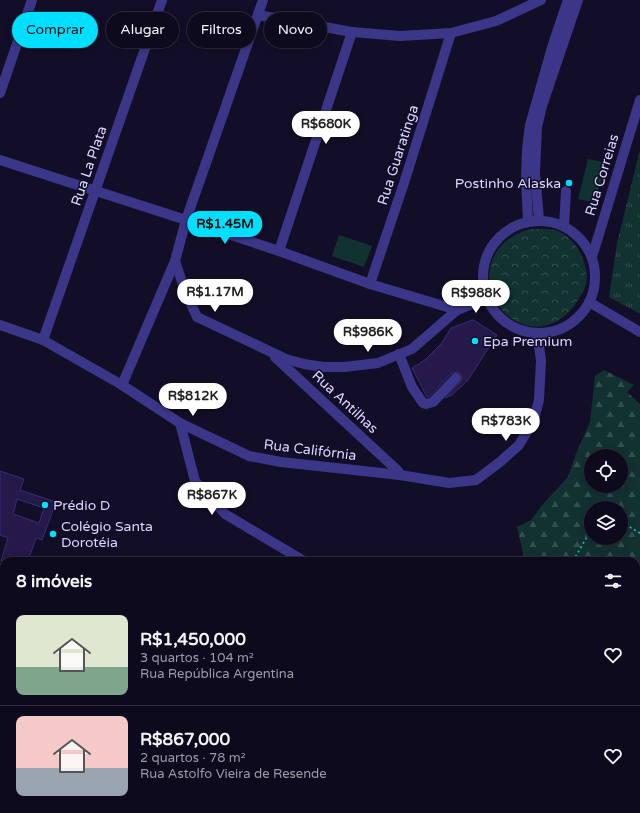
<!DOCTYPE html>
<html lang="pt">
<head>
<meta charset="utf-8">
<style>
	body { margin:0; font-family:"Varela Round",sans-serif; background:#171326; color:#f1f3f6; height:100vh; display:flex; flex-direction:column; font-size:15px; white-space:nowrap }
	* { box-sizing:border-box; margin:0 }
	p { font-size:13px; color:#9b9aa4 }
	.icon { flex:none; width:22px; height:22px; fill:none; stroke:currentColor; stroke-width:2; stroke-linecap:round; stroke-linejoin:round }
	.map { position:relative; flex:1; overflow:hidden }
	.panel { position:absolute; left:0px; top:557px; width:640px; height:256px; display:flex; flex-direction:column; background:#0e0a1d; border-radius:12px 12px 0 0; box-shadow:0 2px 10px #0003,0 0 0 1px #2e2b3b }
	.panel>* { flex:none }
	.hud { position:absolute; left:12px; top:12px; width:400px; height:36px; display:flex; gap:8px }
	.fabs { position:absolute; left:584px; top:449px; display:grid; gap:8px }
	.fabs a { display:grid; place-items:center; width:44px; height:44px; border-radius:50%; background:#0e0a1d; box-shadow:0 2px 10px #0003,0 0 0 1px #2e2b3b; font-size:20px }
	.price { position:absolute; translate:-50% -34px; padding:0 9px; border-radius:14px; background:#fff; color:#222; font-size:13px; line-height:26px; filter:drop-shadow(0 1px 2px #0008) }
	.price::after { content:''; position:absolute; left:50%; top:24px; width:12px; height:9px; margin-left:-6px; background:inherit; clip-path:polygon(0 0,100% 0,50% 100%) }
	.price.on { background:#00dfff; color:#111 }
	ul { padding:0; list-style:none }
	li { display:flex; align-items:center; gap:12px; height:100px; padding:0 16px }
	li+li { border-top:1px solid #2e2b3b }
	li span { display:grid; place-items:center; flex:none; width:112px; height:80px; border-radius:8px; color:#555 }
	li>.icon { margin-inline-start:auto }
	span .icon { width:48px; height:48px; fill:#fffc; stroke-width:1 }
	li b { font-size:17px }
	h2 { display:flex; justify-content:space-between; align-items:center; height:48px; padding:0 16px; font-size:17px }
	.pill { padding:0 14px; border-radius:18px; background:#0e0a1d; box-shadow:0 2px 10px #0003,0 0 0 1px #2e2b3b; font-size:14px; line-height:36px }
	.pill.on { background:#00dfff; color:#111 }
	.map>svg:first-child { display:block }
	.grass { fill:url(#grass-tufts) }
	.forest { fill:url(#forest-firs); fill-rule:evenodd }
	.park { fill:url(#park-crowns) }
	.garden { fill:#113231 }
	.building { fill:#241949; stroke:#3b2a77; fill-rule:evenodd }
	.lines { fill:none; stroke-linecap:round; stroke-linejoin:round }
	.path { stroke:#28bfba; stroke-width:1.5; stroke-dasharray:2 3; stroke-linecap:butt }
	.minor { stroke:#3c3689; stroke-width:10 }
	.poi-dot { fill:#00dfff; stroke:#130e27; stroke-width:1.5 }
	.labels { text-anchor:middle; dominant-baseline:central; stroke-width:3; stroke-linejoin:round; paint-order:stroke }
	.street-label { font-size:14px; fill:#dad4ff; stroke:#130e27 }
	.poi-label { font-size:14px; fill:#dad4ff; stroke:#130e27; text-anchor:start }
</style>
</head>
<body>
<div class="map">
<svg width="640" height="813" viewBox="0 0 640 813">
	<defs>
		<pattern id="grass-tufts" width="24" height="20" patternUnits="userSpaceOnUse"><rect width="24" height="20" fill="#113231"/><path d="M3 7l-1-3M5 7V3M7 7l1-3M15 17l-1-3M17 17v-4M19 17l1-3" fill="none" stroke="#334f50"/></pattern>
		<pattern id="forest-firs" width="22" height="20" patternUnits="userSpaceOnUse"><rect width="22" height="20" fill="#113231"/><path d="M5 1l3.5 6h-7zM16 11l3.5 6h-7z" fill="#334f50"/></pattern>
		<pattern id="park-crowns" width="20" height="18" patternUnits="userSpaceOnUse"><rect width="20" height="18" fill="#113231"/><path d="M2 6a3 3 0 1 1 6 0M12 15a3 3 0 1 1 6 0" fill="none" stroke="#334f50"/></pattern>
	</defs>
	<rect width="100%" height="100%" fill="#130e27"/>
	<!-- grass -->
	<polygon class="grass" points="640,150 640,314 609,297 617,243"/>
	<!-- forest -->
	<path class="forest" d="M604 370 634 385 627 392 640 404V597L636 594V561H525L517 527 531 520 543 504 568 477 575 456 590 422 595 376ZM591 456H621V486H591ZM591 508H621V538H591Z"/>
	<!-- park -->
	<path class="park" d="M530 229C539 229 549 228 558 231 576 238 590 264 586 284 585 289 581 295 578 300 562 327 532 336 507 315 484 296 483 260 506 241 513 235 522 232 530 229Z"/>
	<!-- garden -->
	<g class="garden">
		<polygon points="588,159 606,163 595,203 578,199"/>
		<polygon points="339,235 372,246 364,267 332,256"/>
	</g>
	<!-- building -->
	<g class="building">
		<polygon points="473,320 497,335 468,380 452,395 445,398 462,380 461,374 457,372 451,374 430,396 427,397 412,368 425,360 441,344 451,328"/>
		<path d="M0 471 24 479 20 490 56 502 42 540 36 538 28 561H1L8 538 0 535ZM17 499 44 508 39 523 13 514Z"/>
	</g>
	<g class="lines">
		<!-- path -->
		<g class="path">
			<polyline points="621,522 640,533"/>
			<polyline points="573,561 591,530"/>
		</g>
		<!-- minor -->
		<g class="minor">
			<polyline points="258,15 352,32 400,36 451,33 496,21 541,0"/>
			<polyline points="0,93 32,0"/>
			<polyline points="0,160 186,220 279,251 370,284 457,310"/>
			<polyline points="539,220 535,173 537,127 542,106 578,0"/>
			<polyline points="528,221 526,180 527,149 530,125 553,44 568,0"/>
			<circle cx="539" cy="277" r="56"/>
			<polyline points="564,226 566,191"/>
			<polyline points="279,251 352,32"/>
			<polyline points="592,257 640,100"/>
			<polyline points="175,261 185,291 197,317 286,359 304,364 323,367 344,367 378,363 412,349 457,310 487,298"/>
			<polyline points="370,284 404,183 451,33"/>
			<polyline points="589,302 640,332"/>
			<polyline points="0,325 43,340 122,385 180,423 249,456 281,462 400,475 449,483 476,480 500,462 519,445 534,419 539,400 541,360 537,333"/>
			<polyline points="43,340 162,0"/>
			<polyline points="399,354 412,387 423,403 426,404 433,402 456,378"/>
			<polyline points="275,357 398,471 400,475"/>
			<polyline points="122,385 175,261 186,220 263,0"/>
			<polyline points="180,423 195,481 225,514 304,561"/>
			<polyline points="636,591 640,593"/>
			<polyline points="636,697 640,701"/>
			<polyline points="0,712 4,713"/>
			<polyline points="71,809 76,813"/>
			<polyline points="471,809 472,813"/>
			<polyline points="0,812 4,813"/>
			<polyline points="26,813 27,809"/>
			<polyline points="266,813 271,809"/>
			<polyline points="415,813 417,809"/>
		</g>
	</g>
	<!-- markers -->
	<g class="poi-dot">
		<circle cx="569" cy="183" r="4"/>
		<circle cx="475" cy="341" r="4"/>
		<circle cx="45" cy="505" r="4"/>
		<circle cx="53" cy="534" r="4"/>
	</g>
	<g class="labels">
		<!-- street labels -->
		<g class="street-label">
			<text transform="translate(398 155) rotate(-72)">Rua Guaratinga</text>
			<text transform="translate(89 166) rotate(-71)">Rua La Plata</text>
			<text transform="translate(602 175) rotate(-73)">Rua Correias</text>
			<text transform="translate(345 402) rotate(43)">Rua Antilhas</text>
			<text transform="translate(310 450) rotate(7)">Rua Califórnia</text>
		</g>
		<!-- poi labels -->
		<g class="poi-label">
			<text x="561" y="183" text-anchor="end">Postinho Alaska</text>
			<text x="483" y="341">Epa Premium</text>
			<text x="53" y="505">Prédio D</text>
			<text x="61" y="526">Colégio Santa<tspan x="61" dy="16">Dorotéia</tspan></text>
		</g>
	</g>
</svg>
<div class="fabs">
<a><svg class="icon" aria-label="locate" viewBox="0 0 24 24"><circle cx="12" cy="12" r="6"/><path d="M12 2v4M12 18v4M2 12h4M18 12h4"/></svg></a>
<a><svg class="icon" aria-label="layers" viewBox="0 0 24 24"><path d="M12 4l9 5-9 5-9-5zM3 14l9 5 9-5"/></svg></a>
</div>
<b class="price" style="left:326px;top:145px">R$680K</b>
<b class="price on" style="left:225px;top:245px">R$1.45M</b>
<b class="price" style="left:215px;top:313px">R$1.17M</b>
<b class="price" style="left:476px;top:314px">R$988K</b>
<b class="price" style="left:368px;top:353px">R$986K</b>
<b class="price" style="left:193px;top:417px">R$812K</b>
<b class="price" style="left:506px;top:442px">R$783K</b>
<b class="price" style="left:212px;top:516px">R$867K</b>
<div class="hud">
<a class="pill on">Comprar</a>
<a class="pill">Alugar</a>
<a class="pill">Filtros</a>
<a class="pill">Novo</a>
</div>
<section class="panel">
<h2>8 imóveis<svg class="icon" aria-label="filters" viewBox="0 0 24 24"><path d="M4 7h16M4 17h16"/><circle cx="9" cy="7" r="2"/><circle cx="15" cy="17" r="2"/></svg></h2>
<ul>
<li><span style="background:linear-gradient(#dfe7d0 65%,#7fa58c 0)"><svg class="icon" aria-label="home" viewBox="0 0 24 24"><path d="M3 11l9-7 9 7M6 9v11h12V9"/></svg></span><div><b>R$1,450,000</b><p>3 quartos · 104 m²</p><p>Rua República Argentina</p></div><svg class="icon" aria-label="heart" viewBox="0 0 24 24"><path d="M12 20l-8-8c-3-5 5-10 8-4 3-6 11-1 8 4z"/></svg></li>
<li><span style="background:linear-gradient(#f6c9c9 65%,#9aa5b1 0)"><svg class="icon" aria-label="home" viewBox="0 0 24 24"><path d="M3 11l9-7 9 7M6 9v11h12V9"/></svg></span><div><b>R$867,000</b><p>2 quartos · 78 m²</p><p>Rua Astolfo Vieira de Resende</p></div><svg class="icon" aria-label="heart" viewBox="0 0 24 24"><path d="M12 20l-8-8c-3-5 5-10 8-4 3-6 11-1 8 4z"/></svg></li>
</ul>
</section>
</div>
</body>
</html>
